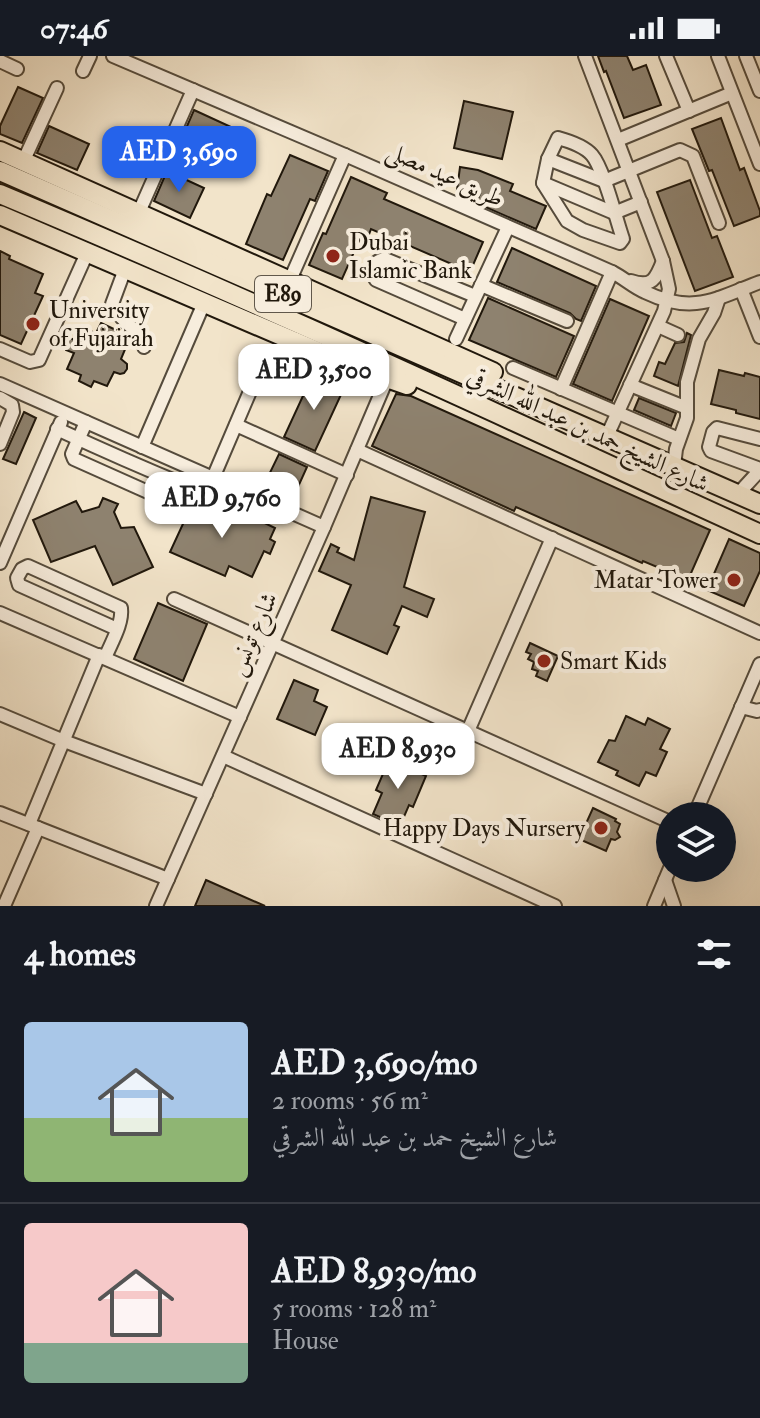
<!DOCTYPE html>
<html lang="en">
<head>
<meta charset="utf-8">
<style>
	body { margin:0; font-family:"IM FELL Double Pica",Amiri,serif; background:#20242c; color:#f1f3f6; height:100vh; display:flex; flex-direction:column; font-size:30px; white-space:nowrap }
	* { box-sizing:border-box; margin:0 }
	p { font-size:26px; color:#9ea1a6 }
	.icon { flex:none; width:44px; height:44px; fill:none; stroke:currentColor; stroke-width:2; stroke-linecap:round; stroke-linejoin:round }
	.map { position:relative; height:850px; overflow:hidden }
	.panel { display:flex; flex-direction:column; background:#171b24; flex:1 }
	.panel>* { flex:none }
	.fabs { position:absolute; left:656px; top:746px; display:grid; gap:16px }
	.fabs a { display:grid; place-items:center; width:80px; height:80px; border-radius:50%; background:#171b24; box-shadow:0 8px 32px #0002; font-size:40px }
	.price { position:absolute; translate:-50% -68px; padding:0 18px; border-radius:16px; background:#fff; color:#222; font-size:26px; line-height:52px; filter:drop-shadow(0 2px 4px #0008) }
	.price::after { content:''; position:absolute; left:50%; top:48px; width:24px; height:18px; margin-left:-12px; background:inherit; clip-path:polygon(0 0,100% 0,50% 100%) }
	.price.on { background:#2563eb; color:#fff }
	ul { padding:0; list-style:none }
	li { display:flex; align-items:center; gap:24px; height:200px; padding:0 24px }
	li+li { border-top:2px solid #363941 }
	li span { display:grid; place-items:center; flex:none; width:224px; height:160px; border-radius:8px; color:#555 }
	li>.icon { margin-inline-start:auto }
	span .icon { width:96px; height:96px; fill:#fffc; stroke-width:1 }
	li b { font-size:34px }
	h2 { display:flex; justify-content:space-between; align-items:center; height:96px; padding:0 24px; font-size:34px }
	.status { display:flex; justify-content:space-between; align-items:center; height:56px; padding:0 40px; background:#171b24; direction:ltr }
	.status svg { height:22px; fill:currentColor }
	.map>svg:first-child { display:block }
	.building { fill:#8e826f; stroke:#21180c; stroke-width:2 }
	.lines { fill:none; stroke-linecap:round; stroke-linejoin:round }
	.minor-casing { stroke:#554b3c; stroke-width:16 }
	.highway-casing { stroke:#21180c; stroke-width:22 }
	.minor { stroke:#f7eddd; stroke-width:12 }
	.highway { stroke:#f2e4ca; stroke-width:18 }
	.poi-dot { fill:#8f2418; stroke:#f7eddd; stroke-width:3 }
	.labels { text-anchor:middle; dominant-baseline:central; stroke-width:8; stroke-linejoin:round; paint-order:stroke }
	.shield { fill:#f7eddd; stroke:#61584b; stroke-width:2 }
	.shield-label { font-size:22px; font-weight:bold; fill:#21180c }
	.street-label { font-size:24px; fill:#21180c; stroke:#f7eddd }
	.poi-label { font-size:24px; fill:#21180c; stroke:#f7eddd; text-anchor:start }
</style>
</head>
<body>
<div class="status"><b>07:46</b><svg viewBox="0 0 49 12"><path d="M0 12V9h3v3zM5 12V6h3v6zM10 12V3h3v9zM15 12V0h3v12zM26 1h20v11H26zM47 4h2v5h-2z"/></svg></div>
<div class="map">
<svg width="760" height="850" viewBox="0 0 760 850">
	<rect width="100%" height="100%" fill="#f2e4ca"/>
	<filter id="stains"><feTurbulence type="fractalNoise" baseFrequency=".0025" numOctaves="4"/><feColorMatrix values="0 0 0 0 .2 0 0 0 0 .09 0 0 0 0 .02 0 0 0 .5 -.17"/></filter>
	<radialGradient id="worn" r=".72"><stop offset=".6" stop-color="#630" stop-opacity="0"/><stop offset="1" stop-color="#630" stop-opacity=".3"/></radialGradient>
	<!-- building -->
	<g class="building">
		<polygon points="598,0 627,0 633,14 646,9 661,49 624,62 606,15 604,16"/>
		<polygon points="18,31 43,42 22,87 0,78 0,70"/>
		<polygon points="464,45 513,56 502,103 454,92"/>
		<polygon points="194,54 231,71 218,101 181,84"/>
		<polygon points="721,62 740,114 744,112 760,155 760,160 734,170 712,114 709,115 692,73"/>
		<polygon points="49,70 89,88 77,114 37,97"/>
		<polygon points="290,99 328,115 315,145 310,143 283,204 246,188 267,138 271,140"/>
		<polygon points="460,111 478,114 513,128 510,135 546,150 536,173 476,147 480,138 457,134"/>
		<polygon points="167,115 204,132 190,162 154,145"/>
		<polygon points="351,121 387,137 384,143 483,186 470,216 371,173 368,181 362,178 342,223 309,209 323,177 326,178"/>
		<polygon points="690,124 712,182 717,180 733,221 695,235 657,136"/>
		<polygon points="512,192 596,230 581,265 576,263 570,257 497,226"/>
		<polygon points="0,195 10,200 9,203 43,218 35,237 43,240 21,288 0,279"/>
		<polygon points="488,242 574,280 556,321 469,284"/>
		<polygon points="610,243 649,260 612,345 573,328"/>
		<polygon points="101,267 116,274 111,284 126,291 121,303 127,308 127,313 124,317 120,318 114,316 107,330 94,325 91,331 79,325 81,319 67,313 74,297 66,294 65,290 66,286 70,282 79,286 83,277 87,274 96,277"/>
		<polygon points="687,277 691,279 678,330 654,320 659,306 665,308 675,287 684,286"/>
		<polygon points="719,314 744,320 745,317 760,321 760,363 736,357 736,354 711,348"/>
		<polygon points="314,316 345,330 315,395 284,381"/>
		<polygon points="396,338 411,340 710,474 688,524 643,505 642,507 516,451 514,455 372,390"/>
		<polygon points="639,342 676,357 671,370 634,354"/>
		<polygon points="24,356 36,362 16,408 3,403"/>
		<polygon points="279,398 307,411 293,442 264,429"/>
		<polygon points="371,441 425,456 404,531 434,543 427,561 402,550 394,569 399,571 387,598 332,574 351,529 319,515 331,488 339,492 337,496 354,504"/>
		<polygon points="103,442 118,448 114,456 121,472 134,471 153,511 113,529 95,490 51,506 33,464 76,445 82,456 99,451"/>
		<polygon points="197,442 250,466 252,461 275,472 270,483 275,486 270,498 264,495 252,521 229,510 225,520 170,496 188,457"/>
		<polygon points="729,483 760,497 760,515 744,550 707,534"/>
		<polygon points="158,547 207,568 183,625 134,603"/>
		<polygon points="530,587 558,600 547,625 536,620 538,615 532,613 534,606 528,603 531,598 526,596"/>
		<polygon points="294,624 318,634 314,645 327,651 315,679 277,663"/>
		<polygon points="626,660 645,669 648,662 670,673 660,693 667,696 656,720 646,716 639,730 616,719 618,715 598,706 609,684 615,685"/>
		<polygon points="389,704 402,709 409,705 413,708 415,715 426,720 413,751 409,749 400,770 373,758 382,737 376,734"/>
		<polygon points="593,752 616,763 615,765 620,768 617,776 620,781 615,784 611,783 606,795 579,783"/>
		<polygon points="206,824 265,850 195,850"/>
	</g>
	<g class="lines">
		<defs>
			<g id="minor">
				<path d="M113 0 345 99 612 216C624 222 633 231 645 236 693 259 715 243 760 226"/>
				<polyline points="585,0 663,205 669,233 664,255 607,380"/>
				<polyline points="666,0 689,55"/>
				<polyline points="718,0 760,108"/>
				<polyline points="746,0 760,35"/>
				<polyline points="0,5 17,13"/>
				<polyline points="83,15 90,0"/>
				<path d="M558 82C569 85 585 91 592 99 604 113 616 163 623 183L620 187 583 174 567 165 543 127 548 103Z"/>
				<polyline points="618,84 732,37"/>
				<polyline points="548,103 604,125 680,94 693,100 719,167"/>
				<polyline points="23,106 57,32"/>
				<polyline points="543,127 614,157 641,146"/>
				<polyline points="139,156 193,34"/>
				<path d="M125 213 112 248C120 266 139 272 144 291"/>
				<polyline points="290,224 345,99"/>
				<path d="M631 225C652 232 656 223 663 205"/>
				<polyline points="481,229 567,265"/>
				<polyline points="741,233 760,281"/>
				<path d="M465 263 376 224C369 214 373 205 385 203L475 240"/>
				<polyline points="658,270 678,279"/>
				<polyline points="456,283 508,171"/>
				<polyline points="0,293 30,306 39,304 87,197"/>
				<polyline points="513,312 679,383"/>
				<polyline points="0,328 324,471"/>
				<polyline points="630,329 687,352"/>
				<polyline points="561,333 612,216"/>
				<polyline points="0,342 12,349 13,356 0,388"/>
				<polyline points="236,369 347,419"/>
				<path d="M57 373C100 393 143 412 187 430L190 437 183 450 177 449 74 403 72 398 86 366"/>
				<polyline points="760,383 717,372 713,376 709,391 711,395 760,413"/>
				<polyline points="142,391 204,247"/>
				<polyline points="357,394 760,577"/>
				<polyline points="674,410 676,393 687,362 687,326 699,283 714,257 719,242"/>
				<polyline points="213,422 263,305"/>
				<polyline points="738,438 760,414"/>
				<polyline points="0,507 61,366"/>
				<polyline points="174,543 670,766"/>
				<polyline points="0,557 240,661"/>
				<path d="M105 602C111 587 123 568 121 552L28 510 22 513 17 522 19 529 117 573"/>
				<polyline points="741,651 757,655 760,654"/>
				<polyline points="0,658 64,685 206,738"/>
				<polyline points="468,675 552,482"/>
				<polyline points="223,700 555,850"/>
				<polyline points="0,757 168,823"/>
				<polyline points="694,760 760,608"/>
				<polyline points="29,768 99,599"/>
				<polyline points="665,824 674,850"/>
				<polyline points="4,850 38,772"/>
				<polyline points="156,850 324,471 387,323"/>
				<polyline points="654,850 670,812"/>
			</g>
			<g id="highway">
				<polyline points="0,95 493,316"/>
				<polyline points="0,115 760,448"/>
				<path d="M0 138C256 245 508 363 760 478"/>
				<polyline points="0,159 347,308 407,329"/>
			</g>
		</defs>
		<!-- minor casing -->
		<use href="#minor" class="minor-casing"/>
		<!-- highway casing -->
		<use href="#highway" class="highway-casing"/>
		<!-- minor -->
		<use href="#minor" class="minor"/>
		<!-- highway -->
		<use href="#highway" class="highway"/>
	</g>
	<!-- markers -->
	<g class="poi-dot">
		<circle cx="333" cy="200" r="8"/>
		<circle cx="33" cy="268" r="8"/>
		<circle cx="734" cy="524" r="8"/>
		<circle cx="544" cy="605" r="8"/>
		<circle cx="601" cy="772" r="8"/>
	</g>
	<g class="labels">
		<!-- shield labels -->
		<rect class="shield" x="255" y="220" width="56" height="36" rx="6"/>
		<g class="shield-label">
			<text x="283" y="238">E89</text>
		</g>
		<!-- street labels -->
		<g class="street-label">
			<text transform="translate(445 119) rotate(24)">طريق عيد مصلى</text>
			<text transform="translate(588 374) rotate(25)">شارع الشيخ حمد بن عبد الله الشرقي</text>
			<text transform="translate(253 578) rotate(-66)">شارع تونس</text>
		</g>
		<!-- poi labels -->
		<g class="poi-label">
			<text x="349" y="186">Dubai<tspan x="349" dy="28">Islamic Bank</tspan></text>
			<text x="49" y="254">University<tspan x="49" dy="28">of Fujairah</tspan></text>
			<text x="718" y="524" text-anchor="end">Matar Tower</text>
			<text x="560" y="605">Smart Kids</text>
			<text x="585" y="772" text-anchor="end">Happy Days Nursery</text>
		</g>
	</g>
	<rect width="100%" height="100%" filter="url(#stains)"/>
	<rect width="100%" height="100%" fill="url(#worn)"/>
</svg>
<div class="fabs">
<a><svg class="icon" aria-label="layers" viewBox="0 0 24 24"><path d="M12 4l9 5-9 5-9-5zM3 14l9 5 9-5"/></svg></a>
</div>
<b class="price on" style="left:179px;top:138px">AED 3,690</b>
<b class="price" style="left:314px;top:356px">AED 3,500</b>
<b class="price" style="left:222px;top:484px">AED 9,760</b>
<b class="price" style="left:398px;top:735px">AED 8,930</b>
</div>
<section class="panel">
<h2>4 homes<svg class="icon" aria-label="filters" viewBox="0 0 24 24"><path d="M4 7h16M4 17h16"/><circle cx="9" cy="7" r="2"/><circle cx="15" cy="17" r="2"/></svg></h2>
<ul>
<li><span style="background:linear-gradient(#a9c7e8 60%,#8fb573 0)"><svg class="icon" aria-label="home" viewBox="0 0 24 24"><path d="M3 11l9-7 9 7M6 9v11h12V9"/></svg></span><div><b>AED 3,690/mo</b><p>2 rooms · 56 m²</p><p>شارع الشيخ حمد بن عبد الله الشرقي</p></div></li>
<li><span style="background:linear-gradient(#f6c9c9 75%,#7fa58c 0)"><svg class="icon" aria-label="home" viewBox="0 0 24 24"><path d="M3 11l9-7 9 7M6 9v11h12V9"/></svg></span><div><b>AED 8,930/mo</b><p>5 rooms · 128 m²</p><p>House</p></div></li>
</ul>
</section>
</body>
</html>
